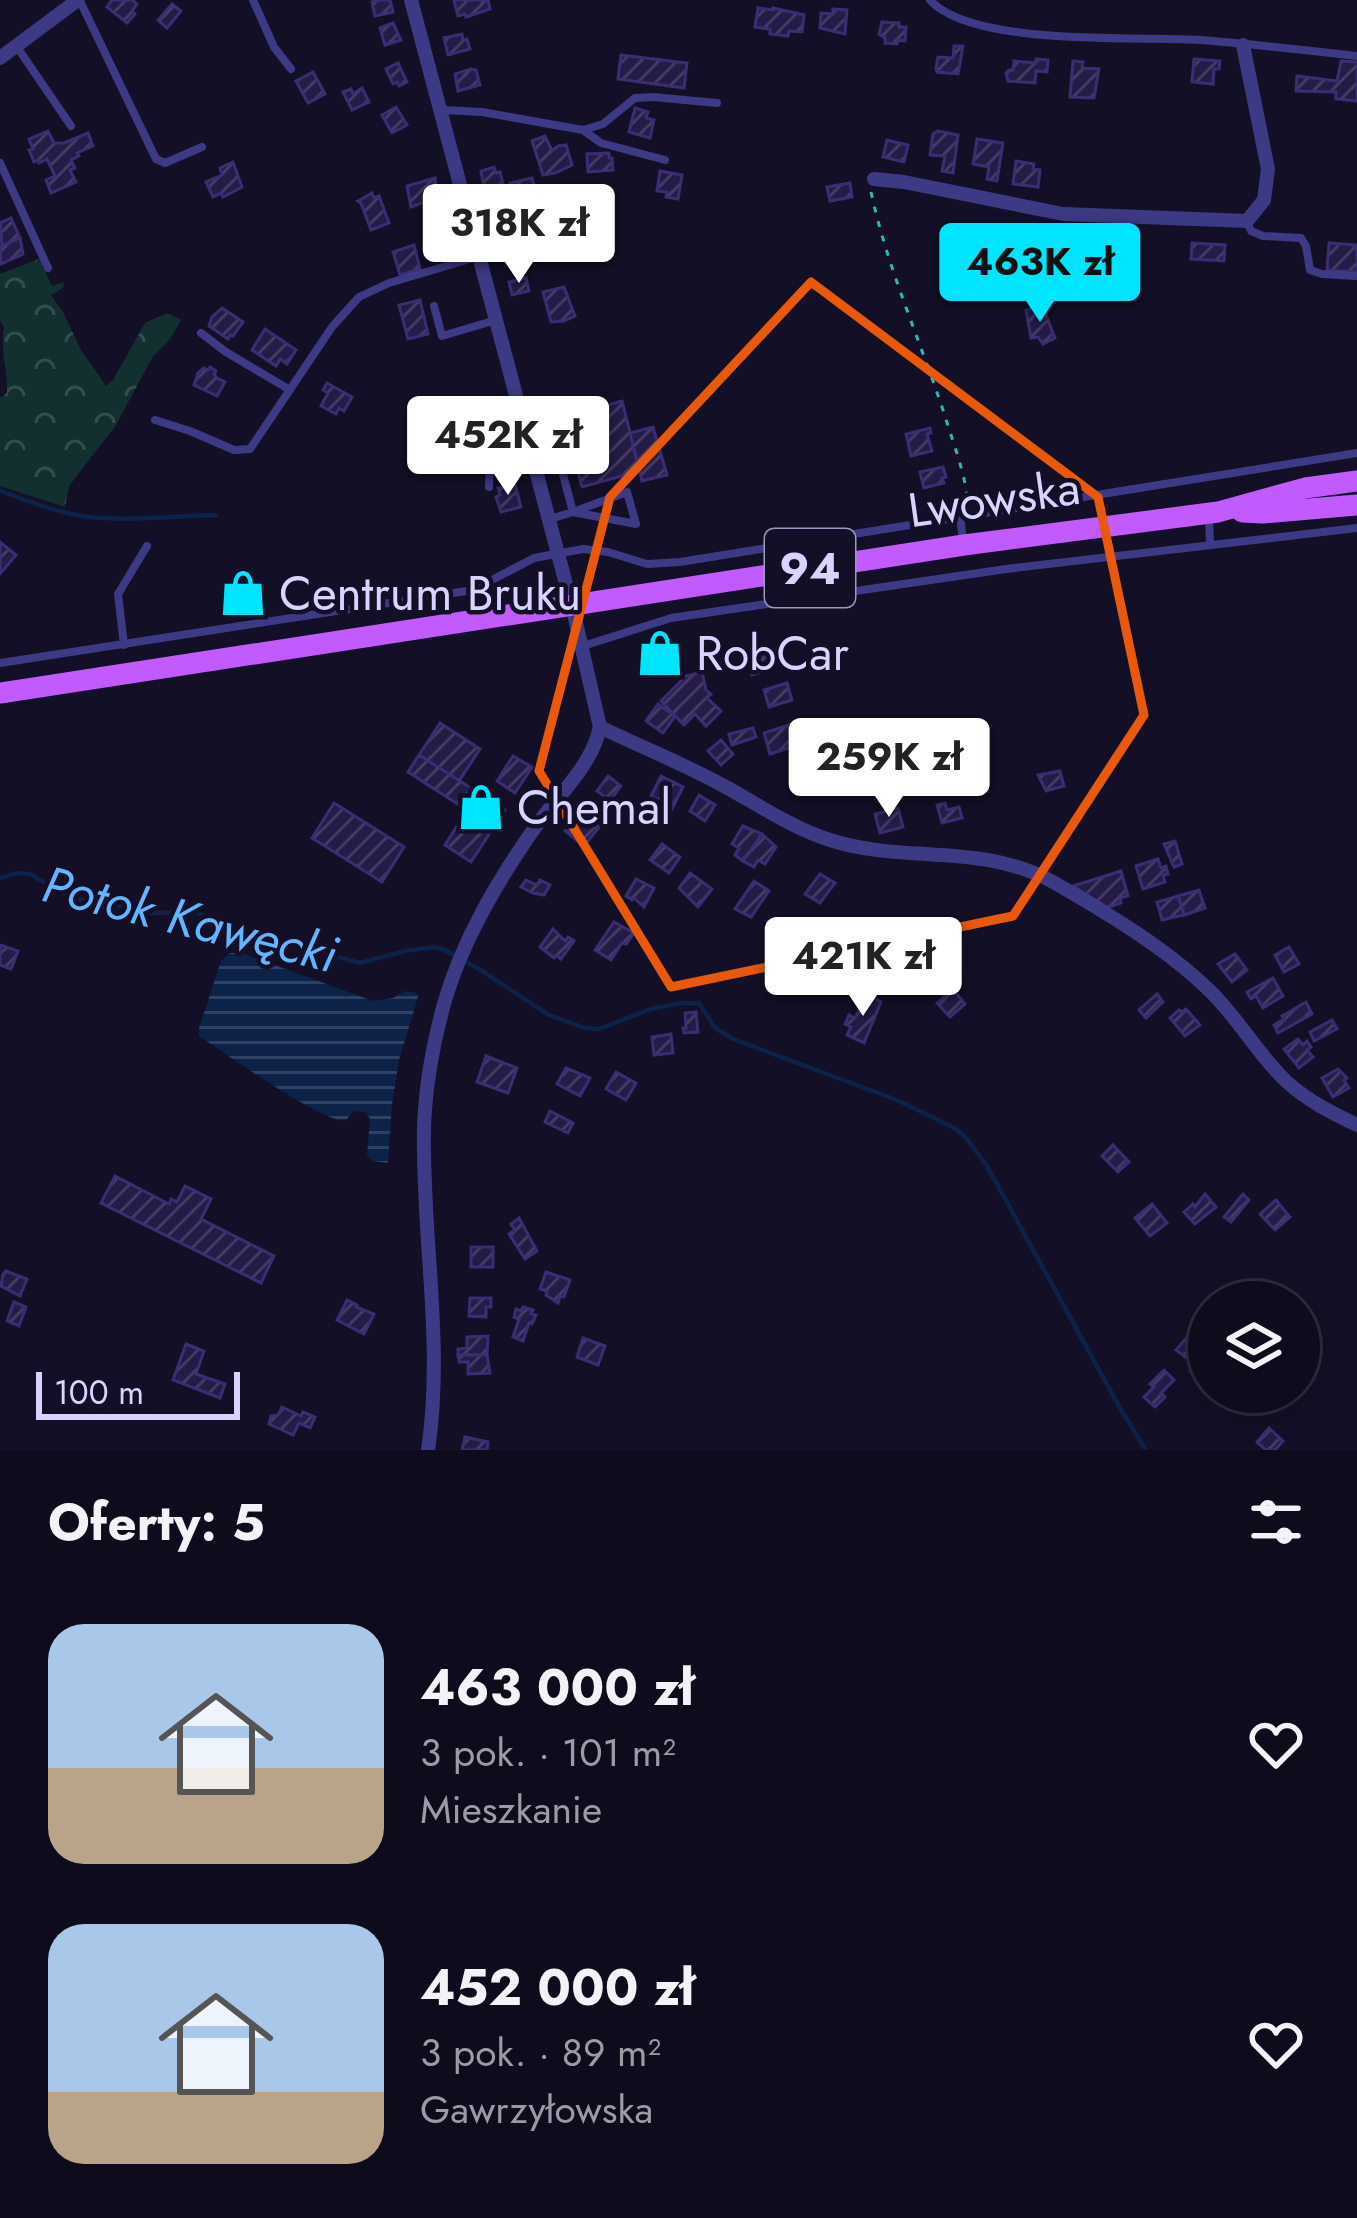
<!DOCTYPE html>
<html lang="pl">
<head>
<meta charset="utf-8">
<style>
	body { margin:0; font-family:Jost,sans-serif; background:#171425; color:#f1f3f6; height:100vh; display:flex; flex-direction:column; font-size:45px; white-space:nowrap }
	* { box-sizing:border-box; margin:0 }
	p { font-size:39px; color:#9b9ba3 }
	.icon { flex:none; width:66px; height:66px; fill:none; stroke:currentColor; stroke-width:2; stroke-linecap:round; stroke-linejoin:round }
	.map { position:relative; height:1450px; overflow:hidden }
	.sheet { display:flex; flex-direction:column; background:#0e0b1c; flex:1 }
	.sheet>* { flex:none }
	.tools { position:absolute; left:1188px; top:1281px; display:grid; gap:24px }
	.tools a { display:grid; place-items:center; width:132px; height:132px; border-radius:50%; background:#0e0b1c; box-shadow:0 6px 30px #0003,0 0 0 3px #2e2b3b; font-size:60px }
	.scale { position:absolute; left:36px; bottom:30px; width:204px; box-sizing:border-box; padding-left:12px; border:6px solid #d9d4ff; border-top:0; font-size:33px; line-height:42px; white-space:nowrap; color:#d9d4ff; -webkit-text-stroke:9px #130f26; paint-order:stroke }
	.price { position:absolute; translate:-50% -102px; padding:0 27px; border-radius:12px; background:#fff; color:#222; font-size:39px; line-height:78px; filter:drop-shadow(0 3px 6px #0008) }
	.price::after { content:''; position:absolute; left:50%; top:72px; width:36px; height:27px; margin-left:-18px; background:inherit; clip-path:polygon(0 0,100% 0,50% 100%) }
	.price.current { background:#00e5ff; color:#111 }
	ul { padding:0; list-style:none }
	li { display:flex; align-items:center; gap:36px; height:300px; padding:0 48px }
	li span { display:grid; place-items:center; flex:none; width:336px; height:240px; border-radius:36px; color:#555 }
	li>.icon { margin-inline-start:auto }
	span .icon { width:144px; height:144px; fill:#fffc; stroke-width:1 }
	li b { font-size:51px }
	h2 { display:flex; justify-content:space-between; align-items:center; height:144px; padding:0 48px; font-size:51px }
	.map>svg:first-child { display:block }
	.forest { fill:url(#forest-crowns) }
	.water { fill:url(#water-rules) }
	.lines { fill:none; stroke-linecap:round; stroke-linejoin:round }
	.stream { stroke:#0c2248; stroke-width:4.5 }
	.building { fill:url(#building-hatch); stroke:#3b2d73; stroke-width:3 }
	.path { stroke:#2fb8b0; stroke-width:3; stroke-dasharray:6 9; stroke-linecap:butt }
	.service { stroke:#3d3a85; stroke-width:8 }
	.minor { stroke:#3d3a85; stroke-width:14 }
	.primary { stroke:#c25bff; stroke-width:21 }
	.marked { fill:none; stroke:#e8590c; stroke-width:9; stroke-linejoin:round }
	.labels { text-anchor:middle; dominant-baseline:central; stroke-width:9; stroke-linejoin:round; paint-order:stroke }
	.shield { fill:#130f26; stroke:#9e99be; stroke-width:3 }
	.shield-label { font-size:45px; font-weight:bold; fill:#d9d4ff }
	.street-label { font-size:48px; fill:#d9d4ff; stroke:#130f26 }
	.poi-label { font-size:48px; fill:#d9d4ff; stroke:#130f26; text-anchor:start }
	.water-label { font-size:51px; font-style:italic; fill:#62b6ff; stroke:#130f26 }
</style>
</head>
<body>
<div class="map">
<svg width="1357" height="1450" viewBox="0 0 1357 1450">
	<defs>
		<pattern id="forest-crowns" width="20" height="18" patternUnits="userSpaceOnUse" patternTransform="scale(3)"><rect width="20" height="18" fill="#12302f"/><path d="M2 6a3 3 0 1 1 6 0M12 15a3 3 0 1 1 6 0" fill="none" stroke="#344d4e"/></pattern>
		<pattern id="water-rules" width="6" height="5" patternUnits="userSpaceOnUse" patternTransform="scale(3)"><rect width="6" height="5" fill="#0c2248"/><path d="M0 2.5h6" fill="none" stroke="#2f4163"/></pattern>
		<pattern id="building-hatch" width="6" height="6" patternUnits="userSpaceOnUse" patternTransform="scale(3)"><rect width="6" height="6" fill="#241b47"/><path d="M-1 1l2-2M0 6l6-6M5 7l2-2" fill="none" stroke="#433b63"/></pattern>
	</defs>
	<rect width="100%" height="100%" fill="#130f26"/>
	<!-- forest -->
	<path class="forest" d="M39 259 52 286 64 282 63 288 51 295 63 312 81 350 106 386 113 380 145 323 167 313 181 320 171 338 153 356 116 425 69 486 65 507 0 486V398L7 393C8 370 0 352 4 328L0 320V274Z"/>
	<!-- water -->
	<path class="water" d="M230 953H242L373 1001 393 998 405 991 416 993 418 997 399 1060 392 1104 388 1163 373 1161 367 1155 370 1119 366 1112 354 1111 345 1121C318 1120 228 1055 199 1036V1028L221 961Z"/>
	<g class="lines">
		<!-- stream -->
		<g class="stream">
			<path d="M0 491C27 500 54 512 82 516 126 522 172 516 216 515"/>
			<polyline points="0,878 18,873 30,874 74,899 101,901 151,913 195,912 248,933 360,963 405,951 434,947 445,950 482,971 549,1015 585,1028 599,1029 651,1009 682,1003 699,1003 715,1028 733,1039 897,1100 934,1118 956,1129 967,1139 987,1166 1120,1408 1146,1450"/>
		</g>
	</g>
	<!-- building -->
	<g class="building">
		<polygon points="112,0 132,0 137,4 132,11 135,14 127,23 107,7"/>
		<polygon points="380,0 390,0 393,12 375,16 372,2"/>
		<polygon points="454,0 488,0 490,9 466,17 465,14 458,16"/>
		<polygon points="172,4 181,11 167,28 158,20"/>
		<polygon points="758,8 773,10 773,8 804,15 802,32 789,31 788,36 770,34 770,29 755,27"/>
		<polygon points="833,9 847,10 845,34 820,28 821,13 833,14"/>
		<polygon points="882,22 899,23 899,27 906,27 905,41 898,40 897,44 885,43 885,38 879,34"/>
		<polygon points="393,23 401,40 385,45 380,28"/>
		<polygon points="462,34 463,40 467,39 470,49 448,55 444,38"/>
		<polygon points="954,46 963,46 958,74 937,72 936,68 938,57 953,58"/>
		<polygon points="621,55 687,63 684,88 618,79"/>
		<polygon points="1036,59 1048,60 1047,72 1036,71 1035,83 1008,81 1006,73 1009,70 1013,70 1014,61 1035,63"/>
		<polygon points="1194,59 1220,61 1219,69 1214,69 1213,84 1192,82"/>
		<polygon points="1073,61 1083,62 1082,68 1099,69 1094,98 1070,97"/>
		<polygon points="1341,61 1357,62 1357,101 1336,99 1336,92 1296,91 1297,76 1337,81"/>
		<polygon points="398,63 407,82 399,86 397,82 393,84 386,69"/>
		<polygon points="471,69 476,70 480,85 458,91 455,74"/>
		<polygon points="313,72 325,94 308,103 296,81"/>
		<polygon points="362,88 369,102 352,110 343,92 351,89 353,94"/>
		<polygon points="396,107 407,125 392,133 382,115"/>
		<polygon points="635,108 648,112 646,118 654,120 650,138 629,132"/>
		<polygon points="48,131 54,143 64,143 88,133 93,146 77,153 79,156 71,160 75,168 70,170 76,182 51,193 46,180 55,176 47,159 39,163 38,160 34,162 29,150 33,149 29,139"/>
		<polygon points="938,131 958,135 953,173 942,171 945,156 930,155 933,134"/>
		<polygon points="545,136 552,151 558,146 566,145 572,165 555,173 543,175 532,141"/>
		<polygon points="977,139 1003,143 997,181 987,179 989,167 973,164"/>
		<polygon points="887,140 908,145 904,162 883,157"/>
		<polygon points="609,153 609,158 612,158 613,170 588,172 587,154"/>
		<polygon points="1016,161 1034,164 1033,169 1040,170 1038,187 1013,184"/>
		<polygon points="233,162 242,187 223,197 221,193 213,197 206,182 222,175 220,168"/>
		<polygon points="494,167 496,173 500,172 503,184 484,189 481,171"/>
		<polygon points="660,171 682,175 678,199 666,197 667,192 657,191"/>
		<polygon points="435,178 437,198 411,207 407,186"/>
		<polygon points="532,178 535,188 513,193 510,183"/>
		<polygon points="850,183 852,197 830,201 827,187"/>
		<polygon points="372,193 374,198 379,196 389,223 371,230 361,203 358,201"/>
		<polygon points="11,218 20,238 2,246 0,223"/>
		<polygon points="448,223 454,246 433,252 430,239 434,238 431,228"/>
		<polygon points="1033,237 1036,253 1004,261 1000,243"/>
		<polygon points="20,238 23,254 1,264 0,247"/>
		<polygon points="1192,243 1225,245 1224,261 1191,259"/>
		<polygon points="1329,243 1357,245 1357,272 1327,270"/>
		<polygon points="414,245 420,269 400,275 393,252"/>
		<polygon points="526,278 529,291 512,295 509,282"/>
		<polygon points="564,287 575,316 564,321 551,322 543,292"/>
		<polygon points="420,300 428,334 408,339 399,305"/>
		<polygon points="1042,305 1055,338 1043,344 1038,337 1031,338 1026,310"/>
		<polygon points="222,308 243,322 233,336 230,335 228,339 209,326 212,317"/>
		<polygon points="265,329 296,350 287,364 280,359 276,366 252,350"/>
		<polygon points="210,367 216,371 214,374 217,378 225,382 217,396 194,385 198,373 204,368 208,370"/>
		<polygon points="327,383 352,397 344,411 339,408 336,414 321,406 328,393 323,390"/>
		<polygon points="622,401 640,471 582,487 564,417"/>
		<polygon points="653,427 667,475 642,481 630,433"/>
		<polygon points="930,428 931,433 927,434 932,451 911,456 906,434"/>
		<polygon points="943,467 946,477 942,478 944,483 924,488 920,472"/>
		<polygon points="515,484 521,507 501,512 496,497 500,495 498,488"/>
		<polygon points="0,542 16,555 0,574"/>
		<polygon points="758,646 761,656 766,655 771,669 752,675 749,666 746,667 744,662 748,660 744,651"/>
		<polygon points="702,672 706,690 711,694 707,698 721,711 706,726 695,714 684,725 661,701 686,676"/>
		<polygon points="787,683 792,700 769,707 764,690"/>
		<polygon points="658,704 675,716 663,733 646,721"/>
		<polygon points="440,723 480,749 459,781 419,755"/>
		<polygon points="789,725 792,747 770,754 764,733"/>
		<polygon points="753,728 756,737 732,745 729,734"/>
		<polygon points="721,740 733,754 721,765 708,751"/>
		<polygon points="419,755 488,799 490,804 496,804 505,810 471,862 445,845 467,810 408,772"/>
		<polygon points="513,756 532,767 515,793 497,781"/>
		<polygon points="1060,771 1064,786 1046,791 1038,775"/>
		<polygon points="608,776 621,786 610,801 597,791"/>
		<polygon points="661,776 683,787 671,811 663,807 660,811 651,806 655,798 651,796"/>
		<polygon points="699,795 715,805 705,821 690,811"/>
		<polygon points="334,803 404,847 382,882 312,838"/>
		<polygon points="945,803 947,810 959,807 962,818 942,823 937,805"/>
		<polygon points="898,808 903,827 880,833 875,814"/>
		<polygon points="586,814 600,826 584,846 564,830 567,832 577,819 580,821"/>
		<polygon points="743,826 762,834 743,861 735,855 739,848 732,844"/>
		<polygon points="762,834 776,847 765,864 758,860 754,867 743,861"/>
		<polygon points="1175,841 1182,864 1174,867 1164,844"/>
		<polygon points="662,844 680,857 669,873 650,860"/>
		<polygon points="1158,859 1161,868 1166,866 1168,874 1163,875 1165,882 1143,889 1136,866"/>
		<polygon points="1121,871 1128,896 1120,898 1121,903 1112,906 1107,907 1073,886"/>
		<polygon points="690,873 712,889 698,907 679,888"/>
		<polygon points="820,874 835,883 820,903 805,894"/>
		<polygon points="636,879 654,888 644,907 634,898 632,900 626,896"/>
		<polygon points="526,880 537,885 540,880 550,885 544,895 533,893 521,887"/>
		<polygon points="754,881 769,891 751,917 735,909"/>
		<polygon points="1199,890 1205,908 1184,915 1178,896"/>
		<polygon points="1178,896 1184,915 1162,920 1157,902"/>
		<polygon points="614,922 634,933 626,944 622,943 611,960 595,950"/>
		<polygon points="553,929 565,941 568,937 574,941 561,959 556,955 554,958 540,947"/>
		<polygon points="0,945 18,951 11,969 0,965"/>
		<polygon points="1289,947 1299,964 1284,972 1275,955"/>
		<polygon points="1235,954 1247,970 1232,982 1218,964"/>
		<polygon points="907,960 927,973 916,991 896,979"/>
		<polygon points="1273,978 1283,996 1263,1008 1256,996 1251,999 1247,992"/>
		<polygon points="953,989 965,1004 950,1017 937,1003"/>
		<polygon points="867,994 881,1002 864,1043 847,1035 851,1027 845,1024 849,1015 855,1018"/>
		<polygon points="1157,994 1163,1002 1146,1018 1139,1010"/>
		<polygon points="1306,1002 1312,1014 1278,1033 1274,1025 1284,1019 1282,1016"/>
		<polygon points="1186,1009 1200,1025 1185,1036 1170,1018 1179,1010 1182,1012"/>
		<polygon points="696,1012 698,1032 684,1033 683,1028 686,1028 685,1013"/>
		<polygon points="1332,1020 1337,1029 1314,1041 1310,1032"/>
		<polygon points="671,1034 673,1053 654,1055 652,1037"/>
		<polygon points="1298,1039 1303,1045 1307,1041 1311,1047 1307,1050 1313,1057 1299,1068 1284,1049"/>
		<polygon points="486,1056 517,1068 508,1093 477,1082"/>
		<polygon points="566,1068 590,1078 580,1096 557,1084"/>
		<polygon points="1338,1069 1347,1078 1344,1080 1349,1088 1333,1097 1322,1078"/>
		<polygon points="616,1072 636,1083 626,1100 606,1089"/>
		<polygon points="550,1111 573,1123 568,1133 545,1122"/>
		<polygon points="1113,1145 1129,1162 1118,1172 1102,1156"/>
		<polygon points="115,1176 169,1204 171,1199 177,1202 185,1186 211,1199 201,1219 274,1256 261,1283 101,1203"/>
		<polygon points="1205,1194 1216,1207 1195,1224 1184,1212 1193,1204 1195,1207"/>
		<polygon points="1243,1194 1249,1200 1231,1222 1224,1217"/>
		<polygon points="1276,1200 1290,1217 1275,1230 1260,1214"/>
		<polygon points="1152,1204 1167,1223 1150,1236 1135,1218"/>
		<polygon points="519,1218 537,1251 525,1259 509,1234 515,1230 511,1224"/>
		<rect x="471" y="1247" width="22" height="20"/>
		<polygon points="6,1271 27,1279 20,1296 1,1286 3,1274"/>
		<polygon points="546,1272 570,1280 564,1297 560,1296 558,1303 546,1295 547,1291 540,1289"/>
		<polygon points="470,1298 491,1298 491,1307 486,1307 486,1317 469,1316"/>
		<polygon points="347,1300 357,1305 356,1307 374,1314 364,1334 337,1320"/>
		<polygon points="14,1302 26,1307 19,1326 7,1321"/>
		<polygon points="523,1307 533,1310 531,1314 536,1315 532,1324 529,1323 523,1341 513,1337 519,1319 514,1317 516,1309 521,1311"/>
		<polygon points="1193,1330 1205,1339 1199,1345 1197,1343 1185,1357 1176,1350"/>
		<polygon points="488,1336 487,1355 458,1355 458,1349 467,1348 467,1337"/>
		<polygon points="583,1338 605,1346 598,1365 577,1357"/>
		<polygon points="186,1344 204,1351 196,1374 225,1384 220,1398 173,1380"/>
		<polygon points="458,1355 487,1355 490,1373 468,1374 468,1362 459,1362"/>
		<polygon points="1203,1358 1209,1363 1207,1388 1190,1371"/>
		<polygon points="1164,1370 1174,1380 1161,1393 1165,1397 1155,1407 1144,1397 1154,1387 1150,1384"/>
		<polygon points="282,1407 301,1416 303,1412 315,1417 310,1428 299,1423 293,1435 269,1424 271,1416 278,1415"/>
		<polygon points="1269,1428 1283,1441 1275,1450 1266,1450 1257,1442"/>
		<polygon points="465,1437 488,1442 487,1450 462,1450"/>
	</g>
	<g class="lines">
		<!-- path -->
		<path class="path" d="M871 192C887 267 920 340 944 413 953 443 965 472 968 503"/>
		<!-- service -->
		<g class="service">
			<polyline points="253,0 274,47 291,69"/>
			<path d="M930 0C972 47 1139 36 1200 40 1252 44 1305 50 1357 56"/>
			<polyline points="80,1 156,159 165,163 202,147"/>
			<polyline points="17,47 71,126"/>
			<polyline points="442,110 482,112 583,130 603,124 635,98 653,97 717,103"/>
			<polyline points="583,130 601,143 665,160"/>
			<polyline points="0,163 48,268"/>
			<polyline points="1247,222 1251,231 1263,236 1301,238 1306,246 1310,270 1322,274 1357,276"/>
			<polyline points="434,306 442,336 496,320"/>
			<polyline points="201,333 226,352 290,390"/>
			<polyline points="155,420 190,431 234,450 250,449 332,327 359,297 389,283 480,256"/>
			<polyline points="523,424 548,418 573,512 627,492 636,524 573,512 550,519"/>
			<path d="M489 487C490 458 491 425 518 409"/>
			<polyline points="1209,514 1210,545"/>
			<polyline points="960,515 963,543"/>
			<polyline points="124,645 118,594 147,546"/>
			<polyline points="583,646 671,618 1006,569 1357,528"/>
			<polyline points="0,663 473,590 534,558 583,549 608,552 647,564 680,562 1357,453"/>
		</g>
		<!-- minor -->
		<g class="minor">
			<path d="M411 0 574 614 600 727C641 747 684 764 724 786 759 805 792 828 830 840 904 864 981 842 1053 882 1107 913 1166 948 1210 991 1239 1019 1258 1055 1287 1082 1308 1101 1332 1113 1357 1125"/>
			<polyline points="0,58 78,0"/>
			<polyline points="874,179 904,182 1063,214 1247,221 1264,200 1268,169 1243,45"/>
			<path d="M428 1450C444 1343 422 1238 424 1130 425 1089 433 1044 444 1004 462 940 498 880 536 826 558 795 592 766 600 727"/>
		</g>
		<!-- primary -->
		<g class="primary">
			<polyline points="1242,512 1263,513 1357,505"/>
			<polyline points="0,693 964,545 1218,512 1305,488 1357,481"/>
		</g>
	</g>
	<!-- marked area -->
	<path class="marked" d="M811 282 1098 497 1144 715 1013 916 671 987 539 771 610 497Z"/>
	<!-- icons -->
	<defs>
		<symbol id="shop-bare" viewBox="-9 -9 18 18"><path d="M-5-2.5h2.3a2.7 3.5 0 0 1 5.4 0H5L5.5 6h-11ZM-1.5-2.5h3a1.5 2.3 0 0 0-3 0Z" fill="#00e5ff" stroke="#130f26" stroke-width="2.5" paint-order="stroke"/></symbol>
	</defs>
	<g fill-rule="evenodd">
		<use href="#shop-bare" x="210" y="560" width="66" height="66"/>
		<use href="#shop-bare" x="627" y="620" width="66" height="66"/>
		<use href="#shop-bare" x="448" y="774" width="66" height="66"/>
	</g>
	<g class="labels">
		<!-- shield labels -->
		<rect class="shield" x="765" y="529" width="90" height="78" rx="9"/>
		<g class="shield-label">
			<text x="810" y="568">94</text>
		</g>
		<!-- street labels -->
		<g class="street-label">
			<text transform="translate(994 499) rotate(-8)">Lwowska</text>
		</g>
		<!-- poi labels -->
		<g class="poi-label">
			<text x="279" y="593">Centrum Bruku</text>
			<text x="696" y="653">RobCar</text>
			<text x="517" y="807">Chemal</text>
		</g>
		<!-- water labels -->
		<g class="water-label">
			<text transform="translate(190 919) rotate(14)">Potok Kawęcki</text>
		</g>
	</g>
</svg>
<div class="tools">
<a><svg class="icon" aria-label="layers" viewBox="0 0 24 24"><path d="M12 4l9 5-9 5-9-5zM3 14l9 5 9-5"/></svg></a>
</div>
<div class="scale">100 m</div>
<b class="price" style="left:519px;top:286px">318K zł</b>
<b class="price current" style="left:1040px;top:325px">463K zł</b>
<b class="price" style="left:508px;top:498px">452K zł</b>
<b class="price" style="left:889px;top:820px">259K zł</b>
<b class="price" style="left:863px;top:1019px">421K zł</b>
</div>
<section class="sheet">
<h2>Oferty: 5<svg class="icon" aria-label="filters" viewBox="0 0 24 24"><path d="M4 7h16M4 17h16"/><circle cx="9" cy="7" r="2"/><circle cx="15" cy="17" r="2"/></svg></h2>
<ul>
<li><span style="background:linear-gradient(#a9c7e8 60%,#b9a48a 0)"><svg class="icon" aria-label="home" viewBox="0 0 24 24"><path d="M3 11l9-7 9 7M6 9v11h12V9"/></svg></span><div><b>463 000 zł</b><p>3 pok. · 101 m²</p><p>Mieszkanie</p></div><svg class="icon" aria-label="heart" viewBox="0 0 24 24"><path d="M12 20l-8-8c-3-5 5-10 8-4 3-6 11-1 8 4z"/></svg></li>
<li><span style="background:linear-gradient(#a9c7e8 70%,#b9a48a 0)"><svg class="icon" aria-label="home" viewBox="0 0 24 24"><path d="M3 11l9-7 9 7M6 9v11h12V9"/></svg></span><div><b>452 000 zł</b><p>3 pok. · 89 m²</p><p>Gawrzyłowska</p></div><svg class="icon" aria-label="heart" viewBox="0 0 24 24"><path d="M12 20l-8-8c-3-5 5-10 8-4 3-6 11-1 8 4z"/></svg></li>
</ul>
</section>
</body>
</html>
